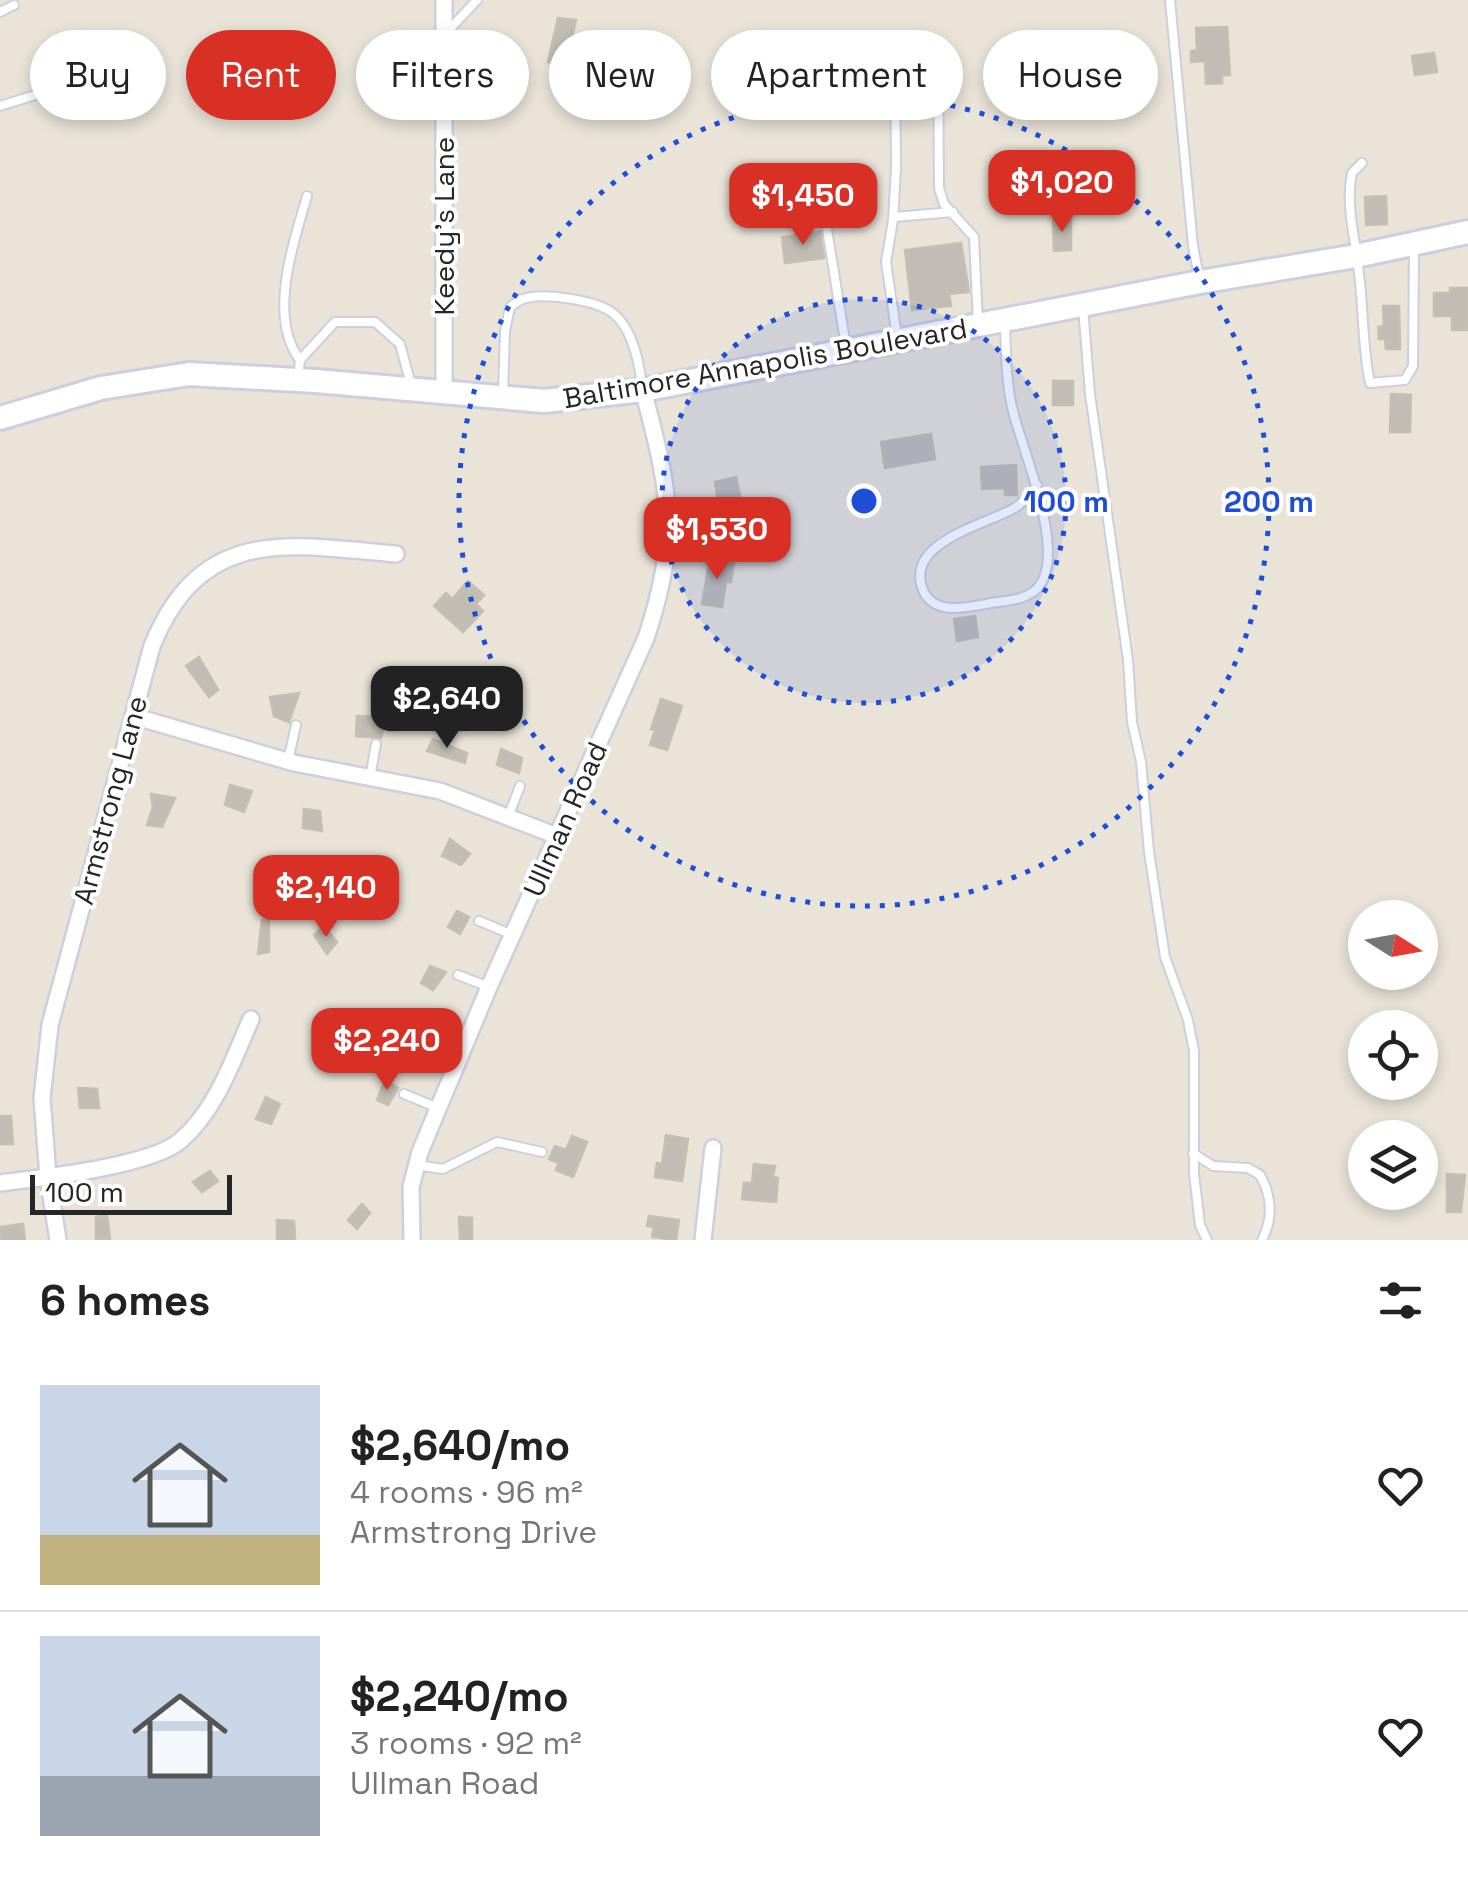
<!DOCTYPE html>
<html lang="en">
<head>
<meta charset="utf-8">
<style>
	body { margin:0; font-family:"Space Grotesk",sans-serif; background:#f6f6f6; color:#222; height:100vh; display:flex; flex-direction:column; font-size:38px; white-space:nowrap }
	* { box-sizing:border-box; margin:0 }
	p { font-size:32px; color:#767676 }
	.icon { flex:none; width:55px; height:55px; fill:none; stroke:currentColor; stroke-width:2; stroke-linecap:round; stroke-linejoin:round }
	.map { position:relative; height:1240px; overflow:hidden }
	.details { display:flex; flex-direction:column; background:#fff; flex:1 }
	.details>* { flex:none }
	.hud { position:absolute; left:30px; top:30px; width:1410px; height:90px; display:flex; gap:20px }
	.needle { width:65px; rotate:101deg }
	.tools { position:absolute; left:1348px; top:900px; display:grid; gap:20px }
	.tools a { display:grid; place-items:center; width:90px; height:90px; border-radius:50%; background:#fff; box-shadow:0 5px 15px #0003; font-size:50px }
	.scale { position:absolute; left:30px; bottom:25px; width:202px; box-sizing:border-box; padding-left:10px; border:5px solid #262626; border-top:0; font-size:28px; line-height:35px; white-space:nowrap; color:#262626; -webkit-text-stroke:8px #fff; paint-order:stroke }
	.price { position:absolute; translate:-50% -85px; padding:0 22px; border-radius:20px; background:#d93025; color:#fff; font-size:32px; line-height:65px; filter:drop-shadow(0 2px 5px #0008) }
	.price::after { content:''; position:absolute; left:50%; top:60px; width:30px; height:22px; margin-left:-15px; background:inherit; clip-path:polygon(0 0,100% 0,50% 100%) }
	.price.active { background:#222; color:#fff }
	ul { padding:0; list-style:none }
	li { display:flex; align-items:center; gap:30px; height:250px; padding:0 40px }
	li+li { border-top:2px solid #e0e0e0 }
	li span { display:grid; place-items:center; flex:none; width:280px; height:200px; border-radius:0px; color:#555 }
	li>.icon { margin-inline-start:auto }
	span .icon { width:120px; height:120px; fill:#fffc; stroke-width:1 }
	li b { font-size:42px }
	h2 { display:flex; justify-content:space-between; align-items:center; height:120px; padding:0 40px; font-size:42px }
	.pill { padding:0 35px; border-radius:45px; background:#fff; box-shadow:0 5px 15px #0003; font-size:35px; line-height:90px }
	.pill.active { background:#d93025; color:#fff }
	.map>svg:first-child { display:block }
	.building { fill:#c1bdb5; stroke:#c4bfb2; stroke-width:2.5 }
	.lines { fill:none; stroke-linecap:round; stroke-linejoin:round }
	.service-casing { stroke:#cdcfe0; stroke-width:12 }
	.minor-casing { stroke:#cdcfe0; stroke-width:20 }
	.secondary-casing { stroke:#cdcfe0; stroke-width:28 }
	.service { stroke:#fff; stroke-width:8 }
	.minor { stroke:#fff; stroke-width:15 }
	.secondary { stroke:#fff; stroke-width:22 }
	.ring { fill:none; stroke:#1d4ed8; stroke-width:5; stroke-dasharray:5 10 }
	.labels { text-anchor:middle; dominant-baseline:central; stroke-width:8; stroke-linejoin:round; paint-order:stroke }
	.street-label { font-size:28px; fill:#262626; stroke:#fff }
	.centre { fill:#1d4ed8; stroke:#fff; stroke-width:5 }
	.ring-label { font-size:30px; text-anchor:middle; font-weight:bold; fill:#1d4ed8; stroke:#fff; stroke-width:8; stroke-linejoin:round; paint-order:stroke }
</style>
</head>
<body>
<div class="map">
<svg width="1468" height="1240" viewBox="0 0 1468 1240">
	<rect width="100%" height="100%" fill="#e9e3d8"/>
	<!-- building -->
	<g class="building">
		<polygon points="558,18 576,20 566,63 548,62"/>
		<polygon points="1227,27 1230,75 1222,75 1222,83 1206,84 1205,61 1191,62 1191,51 1197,50 1196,28"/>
		<polygon points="1434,53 1437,72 1415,75 1412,56"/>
		<polygon points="1120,70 1123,104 1101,107 1100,90 1088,91 1086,74"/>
		<polygon points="1386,196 1387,224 1366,225 1365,197"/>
		<polygon points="1053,220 1071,220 1071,250 1054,251"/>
		<polygon points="820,232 824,258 785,263 782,237"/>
		<polygon points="961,243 969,292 949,294 951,306 912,310 905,250"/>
		<polygon points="1450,288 1468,288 1467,330 1452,330 1452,316 1434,316 1434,293 1450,293"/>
		<polygon points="1383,306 1399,306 1400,349 1386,349 1385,339 1379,339 1378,327 1384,326"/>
		<rect x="1053" y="381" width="20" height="24"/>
		<polygon points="1391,394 1411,395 1410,432 1390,432"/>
		<polygon points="931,434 935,459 885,468 881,442"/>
		<polygon points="1016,465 1017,495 1005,495 1005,488 982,489 981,467"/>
		<polygon points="736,477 742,506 730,509 732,516 716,520 712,502 718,501 715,482"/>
		<polygon points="710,559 734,564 731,582 726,582 722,607 702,604"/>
		<polygon points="468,581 484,595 476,604 483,611 463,632 434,606 446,593 452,599"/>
		<polygon points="975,616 978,637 957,641 954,619"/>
		<polygon points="199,657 218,690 209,697 186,666"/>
		<polygon points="299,693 289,722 274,716 270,697"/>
		<polygon points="661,699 682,706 667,750 650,745 655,730 651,729"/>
		<polygon points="357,716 386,717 381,738 356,736"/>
		<polygon points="433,739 467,753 465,763 427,751"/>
		<polygon points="501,749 522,758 519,773 497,765"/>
		<polygon points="230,785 252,791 244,812 225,805"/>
		<polygon points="151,794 175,798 162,827 147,825 153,807"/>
		<polygon points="304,809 320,811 322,831 303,828"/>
		<polygon points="450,839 470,854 461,865 442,856"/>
		<polygon points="457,911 469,917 460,934 448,927"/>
		<polygon points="262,920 269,920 269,952 258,954"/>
		<polygon points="324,926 337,942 327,954 314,935"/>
		<polygon points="430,966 446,972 433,990 421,983"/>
		<polygon points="417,1019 426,1025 424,1044 409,1038"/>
		<polygon points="385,1080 398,1088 388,1105 377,1100"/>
		<polygon points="78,1088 97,1089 99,1108 80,1108"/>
		<polygon points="266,1097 280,1104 271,1124 256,1119"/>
		<polygon points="0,1116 11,1116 13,1144 0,1144"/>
		<polygon points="666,1135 688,1139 682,1181 655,1177 657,1163 662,1164"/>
		<polygon points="572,1136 587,1142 573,1177 556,1170 559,1163 549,1159 555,1146 566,1150"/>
		<polygon points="754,1164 775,1166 773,1177 778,1178 776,1202 742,1199 744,1183 752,1183"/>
		<polygon points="210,1171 218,1181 202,1192 193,1182"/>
		<polygon points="1447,1174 1465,1175 1461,1212 1447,1212"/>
		<polygon points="362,1204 370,1213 357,1229 348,1220"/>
		<polygon points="107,1215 110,1239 96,1239 96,1217"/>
		<polygon points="649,1216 679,1220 676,1240 652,1237 654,1227 647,1226"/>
		<polygon points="459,1217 472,1218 472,1240 460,1240"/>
		<polygon points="277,1220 294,1221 295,1240 277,1240"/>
		<polygon points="23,1224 25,1240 1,1240 0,1227"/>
	</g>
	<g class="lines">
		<defs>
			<g id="service">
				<polyline points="1170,0 1193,246 1199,277"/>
				<polyline points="0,12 14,5"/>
				<polyline points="446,33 477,0"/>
				<polyline points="0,106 74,83 111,64"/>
				<path d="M1362 163 1352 173C1345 205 1356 241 1359 274 1364 311 1362 346 1370 383L1405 380 1413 366 1414 249"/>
				<polyline points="823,204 846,347"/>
				<polyline points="894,217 953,212"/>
				<polyline points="1083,307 1090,394 1128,660 1132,722 1141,762 1149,852 1165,957 1188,1020 1194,1051 1194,1174 1200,1225 1207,1240"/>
				<path d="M1005 324C1006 355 1006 386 1014 415 1024 453 1065 550 1040 585 1031 598 1013 600 998 602 974 605 935 619 923 590 903 541 990 524 1016 507 1025 501 1031 494 1037 485"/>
				<polyline points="897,337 886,262 893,220 896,168 895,48 938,48 939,188 944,204 974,237 978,323"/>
				<path d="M300 360C267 317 294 242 307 196"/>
				<polyline points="298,378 300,360 335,322 375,322 400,344 411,385"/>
				<path d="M503 394 505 331 510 307C514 304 518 301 523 299 542 292 598 300 614 314 633 330 639 362 642 385"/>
				<polyline points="288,761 296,725"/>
				<polyline points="370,778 376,744"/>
				<polyline points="508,817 520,786"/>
				<polyline points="479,921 513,935"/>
				<polyline points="458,975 489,987"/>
				<polyline points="404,1094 438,1108"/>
				<path d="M1193 1153 1213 1166 1248 1168 1260 1175C1272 1196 1273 1219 1262 1240"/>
				<polyline points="416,1165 443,1169 497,1142 542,1152"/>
			</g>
			<g id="minor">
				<polyline points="444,393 444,0"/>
				<polyline points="133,716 294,763 440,791 557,836"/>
				<path d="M0 1183C40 1178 153 1166 181 1140 216 1110 233 1060 251 1019"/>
				<path d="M58 1240 48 1177 42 1098 50 1025 152 646C202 524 289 545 396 554"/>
				<path d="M412 1240 411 1187 420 1152 489 987 646 638C680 535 670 492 643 390"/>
				<polyline points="703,1240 713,1148"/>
			</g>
			<polyline id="secondary" points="0,418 101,388 189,374 316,381 544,401 643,390 1200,282 1356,256 1468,232"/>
		</defs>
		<!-- service casing -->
		<use href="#service" class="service-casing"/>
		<!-- minor casing -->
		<use href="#minor" class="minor-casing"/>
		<!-- secondary casing -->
		<use href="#secondary" class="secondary-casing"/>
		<!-- service -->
		<use href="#service" class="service"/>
		<!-- minor -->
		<use href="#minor" class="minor"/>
		<!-- secondary -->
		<use href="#secondary" class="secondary"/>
	</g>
	<!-- distance rings -->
	<circle cx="864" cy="501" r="202" fill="#1d4ed8" fill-opacity=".12"/>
	<g class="ring">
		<circle cx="864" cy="501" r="202"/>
		<circle cx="864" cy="501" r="405"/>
	</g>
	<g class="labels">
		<!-- street labels -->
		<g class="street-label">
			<text transform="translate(444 226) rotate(-90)">Keedy's Lane</text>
			<text transform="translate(765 363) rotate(-10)">Baltimore Annapolis Boulevard</text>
			<text transform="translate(110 800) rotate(-75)">Armstrong Lane</text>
			<text transform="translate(565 819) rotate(-66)">Ullman Road</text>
		</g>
	</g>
	<circle cx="864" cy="501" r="15" class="centre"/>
	<g class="ring-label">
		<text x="1066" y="512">100 m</text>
		<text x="1269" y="512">200 m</text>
	</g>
</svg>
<div class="tools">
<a><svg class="needle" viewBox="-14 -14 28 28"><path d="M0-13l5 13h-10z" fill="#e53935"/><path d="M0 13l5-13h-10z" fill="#767676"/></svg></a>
<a><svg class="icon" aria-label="locate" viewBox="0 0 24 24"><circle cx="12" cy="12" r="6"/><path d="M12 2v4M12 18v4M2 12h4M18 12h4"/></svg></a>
<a><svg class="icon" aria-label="layers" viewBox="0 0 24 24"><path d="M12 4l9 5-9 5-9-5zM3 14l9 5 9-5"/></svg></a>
</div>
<div class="scale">100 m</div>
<b class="price" style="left:1062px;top:235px">$1,020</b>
<b class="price" style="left:803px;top:248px">$1,450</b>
<b class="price" style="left:717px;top:582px">$1,530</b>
<b class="price active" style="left:447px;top:751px">$2,640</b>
<b class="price" style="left:326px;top:940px">$2,140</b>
<b class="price" style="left:387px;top:1093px">$2,240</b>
<div class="hud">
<a class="pill">Buy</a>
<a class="pill active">Rent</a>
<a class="pill">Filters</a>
<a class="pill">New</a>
<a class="pill">Apartment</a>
<a class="pill">House</a>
</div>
</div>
<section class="details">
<h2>6 homes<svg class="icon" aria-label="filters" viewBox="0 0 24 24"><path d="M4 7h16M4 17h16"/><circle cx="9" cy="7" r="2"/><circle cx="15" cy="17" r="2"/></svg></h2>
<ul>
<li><span style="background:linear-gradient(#c9d6e8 75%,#c2b280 0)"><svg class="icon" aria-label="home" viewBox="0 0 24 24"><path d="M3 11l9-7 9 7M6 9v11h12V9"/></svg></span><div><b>$2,640/mo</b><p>4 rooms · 96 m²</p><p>Armstrong Drive</p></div><svg class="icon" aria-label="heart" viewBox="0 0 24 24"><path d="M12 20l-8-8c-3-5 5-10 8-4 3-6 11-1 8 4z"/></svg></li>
<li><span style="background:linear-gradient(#c9d6e8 70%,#9aa5b1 0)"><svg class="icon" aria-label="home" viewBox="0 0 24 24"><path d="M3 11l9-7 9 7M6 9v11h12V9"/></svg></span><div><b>$2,240/mo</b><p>3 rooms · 92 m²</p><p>Ullman Road</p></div><svg class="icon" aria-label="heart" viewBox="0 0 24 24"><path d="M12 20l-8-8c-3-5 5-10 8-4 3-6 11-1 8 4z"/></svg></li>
</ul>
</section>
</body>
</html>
